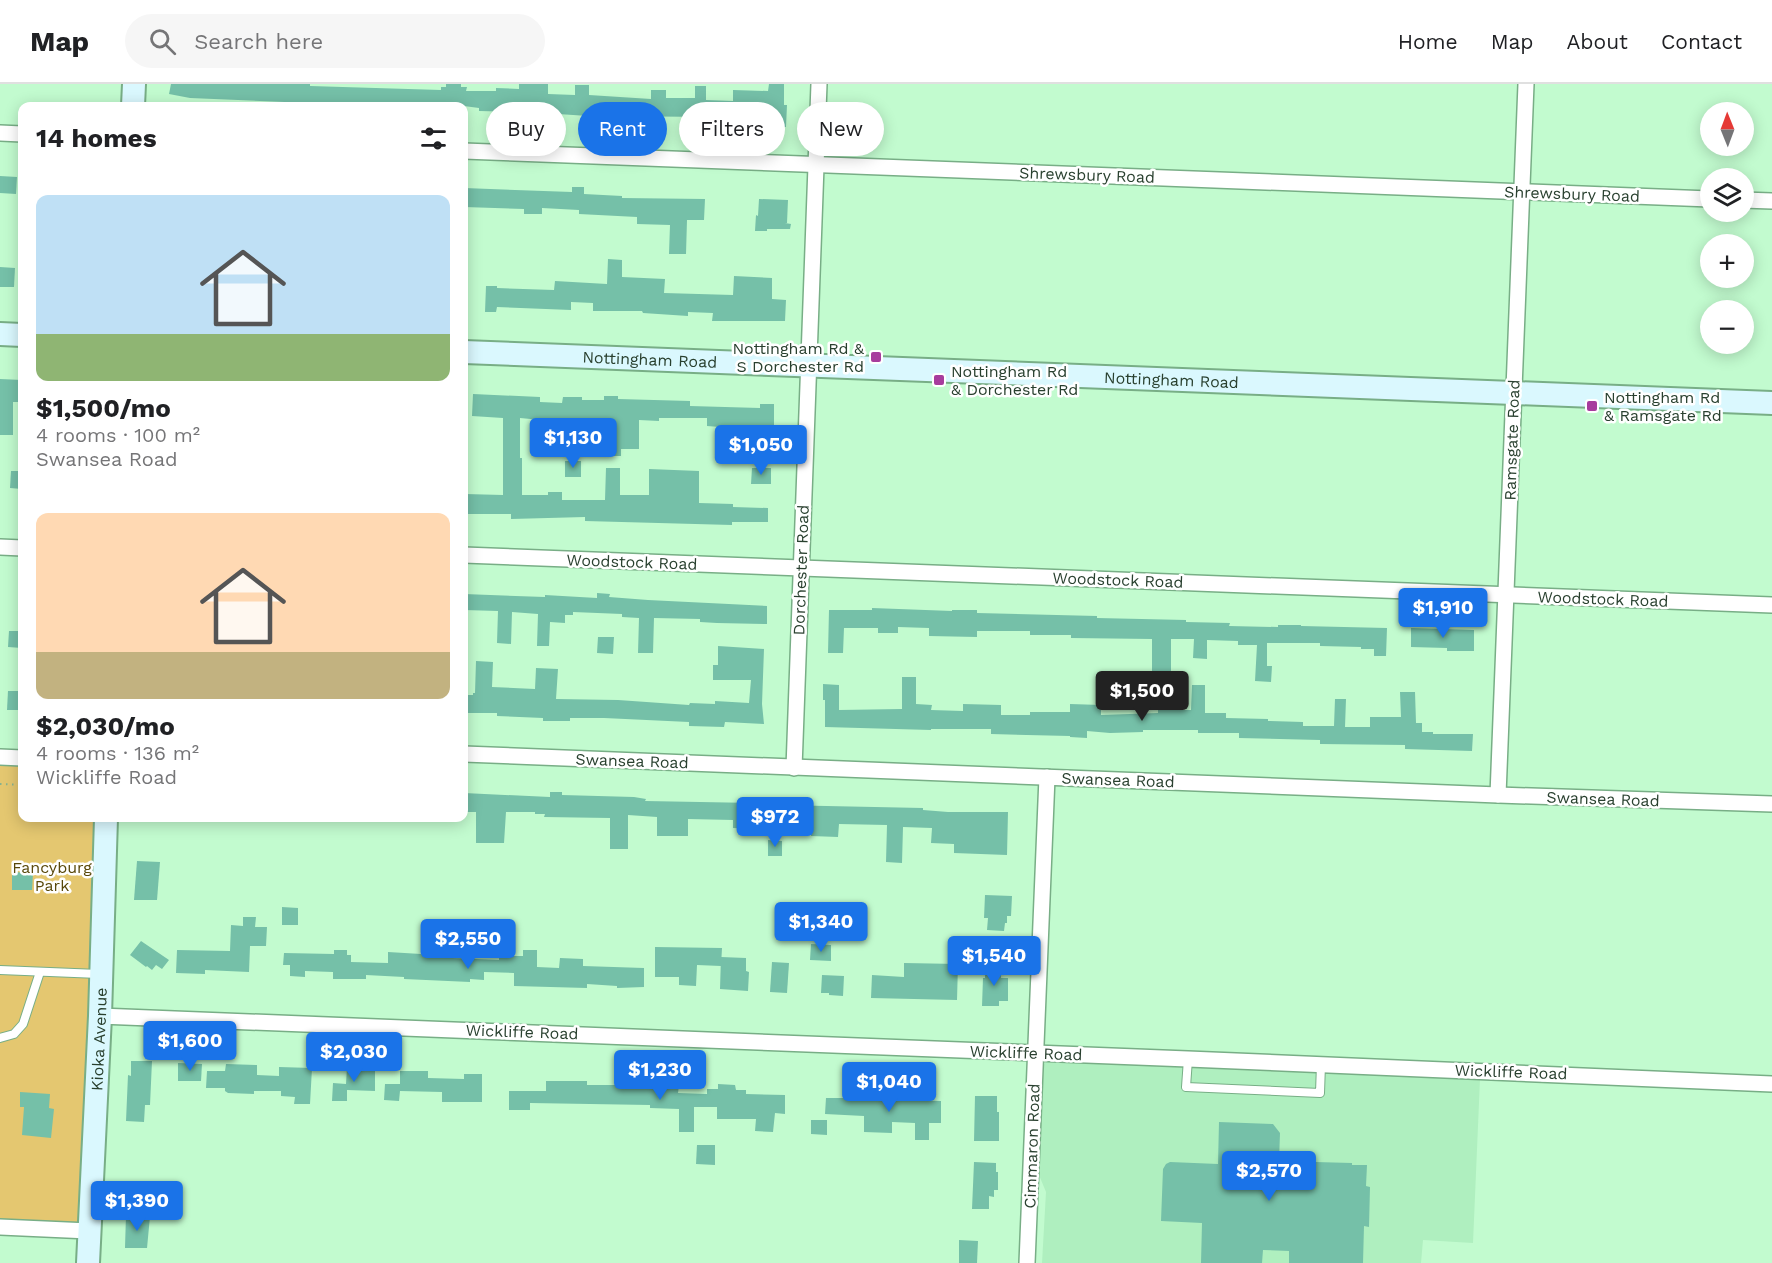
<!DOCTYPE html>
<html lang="en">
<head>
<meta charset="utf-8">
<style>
	body { margin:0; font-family:"Work Sans",sans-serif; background:#f6f6f6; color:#202124; height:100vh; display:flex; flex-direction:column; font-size:22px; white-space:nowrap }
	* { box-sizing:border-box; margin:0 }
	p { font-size:20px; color:#757577 }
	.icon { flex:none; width:33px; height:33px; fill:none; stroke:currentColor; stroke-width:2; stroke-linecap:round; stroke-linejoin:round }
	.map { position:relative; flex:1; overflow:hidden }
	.sheet { position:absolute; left:18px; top:18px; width:450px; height:720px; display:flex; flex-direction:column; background:#fff; border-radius:12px; box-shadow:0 3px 15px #0003 }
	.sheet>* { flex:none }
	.hud { position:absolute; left:486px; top:18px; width:570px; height:54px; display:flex; gap:12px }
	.needle { width:39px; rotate:359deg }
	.fabs { position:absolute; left:1700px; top:18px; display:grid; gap:12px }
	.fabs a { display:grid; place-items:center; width:54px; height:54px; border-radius:50%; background:#fff; box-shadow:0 3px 15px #0003; font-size:30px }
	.price { position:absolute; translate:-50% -51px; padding:0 14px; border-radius:6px; background:#1a73e8; color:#fff; font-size:20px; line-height:39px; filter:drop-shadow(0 2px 3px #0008) }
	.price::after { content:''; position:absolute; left:50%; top:36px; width:18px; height:14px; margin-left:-9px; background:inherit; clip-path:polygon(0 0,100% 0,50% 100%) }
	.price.selected { background:#222; color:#fff }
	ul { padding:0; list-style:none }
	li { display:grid; align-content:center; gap:12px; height:318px; padding:0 18px }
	li span { display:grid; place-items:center; height:186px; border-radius:12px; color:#555 }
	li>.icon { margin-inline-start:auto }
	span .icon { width:108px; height:108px; fill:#fffc; stroke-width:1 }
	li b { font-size:26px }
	h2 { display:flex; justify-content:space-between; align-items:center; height:72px; padding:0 18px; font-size:26px }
	.pill { padding:0 21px; border-radius:27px; background:#fff; box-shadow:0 3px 15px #0003; font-size:21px; line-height:54px }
	.pill.selected { background:#1a73e8; color:#fff }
	header { display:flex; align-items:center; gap:36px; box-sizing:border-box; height:84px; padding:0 30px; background:#fff; border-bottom:2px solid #e0e0e0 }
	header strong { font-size:28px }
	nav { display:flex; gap:33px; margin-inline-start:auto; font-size:21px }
	.search { width:420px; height:54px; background:#f6f6f6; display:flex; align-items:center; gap:15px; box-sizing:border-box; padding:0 21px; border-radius:33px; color:#757577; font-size:22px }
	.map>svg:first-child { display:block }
	.built { fill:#afefbf }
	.green { fill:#e4c770 }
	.building { fill:#75c0a8 }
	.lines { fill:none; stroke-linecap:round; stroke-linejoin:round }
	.lane-casing { stroke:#78ae86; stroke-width:10 }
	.street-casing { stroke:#78ae86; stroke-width:18 }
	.secondary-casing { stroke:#78ae86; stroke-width:26 }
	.path { stroke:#85b18f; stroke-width:2; stroke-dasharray:1.5 4.5; stroke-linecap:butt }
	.lane { stroke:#fff; stroke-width:8 }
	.street { stroke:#fff; stroke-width:15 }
	.secondary { stroke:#daf8fe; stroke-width:22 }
	.poi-dot { fill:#a73c9d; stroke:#fff; stroke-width:2 }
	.labels { text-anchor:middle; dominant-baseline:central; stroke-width:5; stroke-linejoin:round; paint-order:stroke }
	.street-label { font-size:16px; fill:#29402f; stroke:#fff }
	.poi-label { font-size:16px; fill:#29402f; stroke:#fff; text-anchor:start }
	.park-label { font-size:16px; fill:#59480a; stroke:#fff }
</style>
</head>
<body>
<header>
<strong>Map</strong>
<div class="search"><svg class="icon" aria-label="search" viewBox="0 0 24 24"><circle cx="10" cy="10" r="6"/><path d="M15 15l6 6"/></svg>Search here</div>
<nav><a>Home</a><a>Map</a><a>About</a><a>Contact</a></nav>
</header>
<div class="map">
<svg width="1772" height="1179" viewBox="0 0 1772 1179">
	<rect width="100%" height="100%" fill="#c2fbcf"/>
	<!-- built -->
	<polygon class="built" points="1049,976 1480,995 1473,1159 1423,1156 1421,1179 1042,1179 1046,1108 1039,1091 1044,980"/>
	<!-- green -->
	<polygon class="green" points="0,673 22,674 22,734 106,734 89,1147 0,1143"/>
	<!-- building -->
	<g class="building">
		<polygon points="171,0 310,0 310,2 441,6 441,3 446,3 446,0 461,0 461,3 467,3 466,7 496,7 496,4 519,5 519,0 548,0 548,10 575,11 575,1 589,1 589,11 651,15 651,6 666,6 666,14 695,14 695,2 706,2 706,16 733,17 733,6 768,7 769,0 784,0 784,21 787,21 786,43 773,43 773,38 718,36 718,33 588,32 558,30 558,29 479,27 479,24 464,22 365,22 365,19 309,18 309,19 190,14 169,10"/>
		<polygon points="0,92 17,93 16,110 0,109"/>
		<polygon points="572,103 584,103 584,110 622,112 622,114 705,115 704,136 687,136 686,170 669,170 670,141 637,140 637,133 579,130 579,126 542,124 542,130 524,130 524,125 464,123 464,104 572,108"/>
		<polygon points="759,115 788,116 787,139 785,139 791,140 790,145 767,145 767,147 755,147 756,131 758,132"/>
		<polygon points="608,175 622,176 622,193 665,195 664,209 733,211 734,192 772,194 772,215 786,216 785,237 712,237 713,229 688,228 688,232 643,229 642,227 593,227 593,219 571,218 571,226 497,223 496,228 485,228 486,202 497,202 497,204 554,206 555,197 607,200"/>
		<polygon points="0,183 15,184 14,203 0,203"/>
		<polygon points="0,295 22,296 22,318 13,318 13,351 0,351"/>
		<polygon points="473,310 540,313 540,318 562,319 563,313 582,313 582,316 604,316 604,312 618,312 618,315 690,317 690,322 760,324 760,320 774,320 774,341 743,341 742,375 728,374 729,349 720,349 720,343 707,342 707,334 659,334 659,337 639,336 639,365 621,365 621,372 610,372 610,335 582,334 582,336 564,336 563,338 520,334 520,374 522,374 522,411 548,411 548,408 562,408 562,416 605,416 606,384 620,384 620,411 649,411 649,385 699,387 699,419 733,420 733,423 768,424 768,438 732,438 732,441 585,437 585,433 511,435 511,430 465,430 465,410 503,411 503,334 472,332"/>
		<rect x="565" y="377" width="16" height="16"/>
		<polygon points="752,384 771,384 771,400 751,400"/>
		<polygon points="11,387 22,387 22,405 10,404"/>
		<polygon points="597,509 610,510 609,513 648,516 767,522 767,540 717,539 700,538 700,535 654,534 653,569 638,569 639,534 622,533 622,530 573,528 573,531 565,531 565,539 550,538 549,562 537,562 538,530 512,528 511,560 497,559 498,527 464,526 464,510 545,513 545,511 597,514"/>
		<polygon points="872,524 952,527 952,526 977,526 977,529 1097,532 1097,534 1186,536 1186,538 1230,539 1229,542 1278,543 1278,541 1301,541 1301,542 1387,544 1386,572 1374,572 1374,565 1361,565 1361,563 1320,562 1320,559 1267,559 1267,582 1272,582 1271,598 1255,597 1257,561 1238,561 1238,557 1207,556 1207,575 1193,574 1194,555 1171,555 1171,592 1152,592 1152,555 1071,554 1071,551 1030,551 1030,547 977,547 977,553 929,552 929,544 898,543 898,549 878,549 878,544 844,544 843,569 828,569 829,526 872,526"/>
		<polygon points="1411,544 1474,546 1474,567 1447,567 1447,564 1411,563"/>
		<polygon points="9,547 22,547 22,564 8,563"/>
		<polygon points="598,553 614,553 613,570 597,569"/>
		<polygon points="718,562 764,565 762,620 764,640 725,638 724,643 689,642 689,638 604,634 570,634 570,637 543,637 543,634 497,632 497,629 464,629 464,611 473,611 473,609 475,609 476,577 493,578 492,603 535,605 536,584 558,585 556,615 618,616 689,621 690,619 715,620 715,617 749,619 751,596 713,596 713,581 718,581"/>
		<polygon points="902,593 916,593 916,620 932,621 931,626 963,627 963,620 1001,621 1001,631 1030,631 1030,628 1070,628 1070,620 1101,621 1101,631 1158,629 1158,626 1191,626 1192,601 1205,601 1205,629 1226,629 1226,634 1268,635 1268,637 1303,638 1303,642 1334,642 1335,615 1346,615 1345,643 1370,643 1370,633 1401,633 1400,608 1415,608 1416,639 1422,639 1422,648 1433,648 1433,650 1473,650 1472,667 1405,665 1405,661 1320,660 1320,656 1239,654 1239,649 1198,649 1198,646 1143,646 1143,648 1110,649 1087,647 1087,654 1070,653 1070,652 991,650 991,645 931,645 931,646 825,643 825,616 823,616 823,600 839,601 839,626 902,625"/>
		<polygon points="8,607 22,607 22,626 7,626"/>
		<polygon points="550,708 562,708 562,711 634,713 646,715 645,717 755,719 754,745 733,744 733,736 688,735 688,752 657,752 657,733 628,731 628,765 610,765 610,734 544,733 545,730 535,730 535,728 506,728 504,759 476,759 476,728 464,728 464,709 550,713"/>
		<polygon points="778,721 923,724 923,726 948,728 1008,728 1007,771 954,769 954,760 931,759 932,744 903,743 902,779 886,778 887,741 839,740 838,753 811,752 812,740 777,739"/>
		<polygon points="768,756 782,757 782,772 768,772"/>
		<polygon points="137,777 160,778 157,816 134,816"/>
		<polygon points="12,788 33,789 32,806 12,806"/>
		<polygon points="985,811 1012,812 1011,832 1007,832 1007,839 1005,839 1004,847 987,846 988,834 984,834"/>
		<polygon points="282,823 298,824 298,841 282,841"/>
		<polygon points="243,833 256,833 255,843 267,843 266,862 250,862 249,888 205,886 205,890 176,889 177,866 230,867 231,841 243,842"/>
		<polygon points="141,857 169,876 162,885 156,881 152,886 147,882 146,883 130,871"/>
		<polygon points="811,860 831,861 831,877 810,876"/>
		<polygon points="655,863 722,864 721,882 697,881 696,902 679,901 679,893 655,893"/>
		<polygon points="334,866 347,866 347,871 351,871 351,878 388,879 388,868 421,870 429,873 499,876 499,872 523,872 523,866 537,866 537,883 559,884 560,874 583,875 583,882 644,884 644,903 617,904 617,902 587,900 587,904 514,902 514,889 484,888 484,896 470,895 470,898 404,895 404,893 366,891 366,895 333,895 333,888 305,887 305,893 290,892 290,881 283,881 284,869 334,870"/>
		<polygon points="721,873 746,874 746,887 749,888 748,907 720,905"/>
		<polygon points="772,878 789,879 787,909 770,908"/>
		<polygon points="904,879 958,880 957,916 871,914 872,891 904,893"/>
		<polygon points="985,882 1001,882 1001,894 1008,894 1008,917 999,917 999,922 982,922 983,894 985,894"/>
		<polygon points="822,891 844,892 843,912 829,911 829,909 821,909"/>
		<polygon points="131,977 152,977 150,1021 145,1021 144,1038 126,1037 128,991 131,992"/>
		<polygon points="178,979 202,980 201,997 178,997"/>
		<polygon points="226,980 257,981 257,991 279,992 279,983 312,984 310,1020 294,1020 295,1013 281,1012 281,1007 254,1007 254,1010 228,1009 225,1007 225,1004 206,1004 207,987 225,987"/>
		<polygon points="347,983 375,987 375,1007 347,1006 347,1017 332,1017 333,999 346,1000"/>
		<polygon points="400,987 428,987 428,994 464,995 464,990 482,990 482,1018 442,1018 442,1008 400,1007 399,1017 384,1016 385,1000 400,1000"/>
		<polygon points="546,997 587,997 587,1001 679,1001 678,1009 707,1010 707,1005 718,1005 718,1000 735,1001 736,1006 746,1006 746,1010 785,1011 785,1030 775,1029 773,1048 755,1047 756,1035 717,1035 717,1023 694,1023 694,1048 679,1048 679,1025 650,1024 650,1021 530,1019 530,1026 509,1026 509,1007 546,1007"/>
		<polygon points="20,1008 50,1010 49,1024 54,1025 51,1054 22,1051 24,1023 20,1023"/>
		<polygon points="889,1009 905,1009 905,1016 941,1017 941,1039 929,1039 929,1056 915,1056 915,1039 892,1038 892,1049 864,1048 864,1032 825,1030 826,1014 889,1014"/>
		<polygon points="975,1012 997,1012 997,1028 999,1028 999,1057 974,1057"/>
		<polygon points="811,1036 827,1036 827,1051 811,1050"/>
		<polygon points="1219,1038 1273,1040 1280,1049 1279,1077 1352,1079 1352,1081 1367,1081 1366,1102 1370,1103 1369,1143 1364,1142 1363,1179 1289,1179 1289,1167 1263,1166 1262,1179 1201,1179 1202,1139 1161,1137 1163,1085 1166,1080 1170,1078 1218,1080"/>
		<polygon points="697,1061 715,1061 715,1081 696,1080"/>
		<polygon points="974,1078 996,1079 996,1088 998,1088 998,1106 994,1106 994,1113 989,1112 989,1125 972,1125"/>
		<polygon points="126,1131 150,1132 147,1164 125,1164"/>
		<polygon points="959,1156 978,1157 977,1179 959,1179"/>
	</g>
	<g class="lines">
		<defs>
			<g id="lane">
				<polyline points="0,886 99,890"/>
				<polyline points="0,954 14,950 23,940 40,888"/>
				<polyline points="1188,975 1186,1003 1320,1009 1321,980"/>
			</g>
			<g id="street">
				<polyline points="0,49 22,50"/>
				<polyline points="464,67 1710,115"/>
				<polyline points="1743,116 1772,117"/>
				<polyline points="0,463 22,464"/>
				<polyline points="464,471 1772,521"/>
				<polyline points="464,670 1498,711 1772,720"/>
				<polyline points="0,673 22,674"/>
				<polyline points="794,684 819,0"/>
				<polyline points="1498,711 1526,0"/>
				<polyline points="100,932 1188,975 1772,1000"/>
				<polyline points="0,1143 89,1147"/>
				<polyline points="1027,1179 1047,693"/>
			</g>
			<g id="secondary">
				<polyline points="133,22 134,0"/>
				<polyline points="0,250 22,251"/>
				<path id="s1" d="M464 268 1772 319"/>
				<path id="s2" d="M88 1179 100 932 106 734"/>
			</g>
		</defs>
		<!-- lane casing -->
		<use href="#lane" class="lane-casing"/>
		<!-- street casing -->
		<use href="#street" class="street-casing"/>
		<!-- secondary casing -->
		<use href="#secondary" class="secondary-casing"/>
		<!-- path -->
		<polyline class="path" points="0,700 22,701"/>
		<!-- lane -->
		<use href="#lane" class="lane"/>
		<!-- street -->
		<use href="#street" class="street"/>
		<!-- secondary -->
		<use href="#secondary" class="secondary"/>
	</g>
	<!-- markers -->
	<g class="poi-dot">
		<rect x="870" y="267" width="12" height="12" rx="3"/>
		<rect x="933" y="290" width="12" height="12" rx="3"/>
		<rect x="1586" y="316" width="12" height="12" rx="3"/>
	</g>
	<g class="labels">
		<!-- street labels -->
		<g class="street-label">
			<text transform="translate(1087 91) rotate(2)">Shrewsbury Road</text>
			<text transform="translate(1572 110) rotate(2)">Shrewsbury Road</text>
			<text stroke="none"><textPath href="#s1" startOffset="186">Nottingham Road</textPath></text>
			<text stroke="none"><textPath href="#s1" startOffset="708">Nottingham Road</textPath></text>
			<text transform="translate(1512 356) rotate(-88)">Ramsgate Road</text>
			<text transform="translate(632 478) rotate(2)">Woodstock Road</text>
			<text transform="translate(801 486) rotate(-88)">Dorchester Road</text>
			<text transform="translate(1118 496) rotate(2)">Woodstock Road</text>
			<text transform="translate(1603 515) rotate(2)">Woodstock Road</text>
			<text transform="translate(632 677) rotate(2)">Swansea Road</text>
			<text transform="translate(1118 696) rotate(2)">Swansea Road</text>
			<text transform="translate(1603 715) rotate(2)">Swansea Road</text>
			<text transform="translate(522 948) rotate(2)">Wickliffe Road</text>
			<text stroke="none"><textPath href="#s2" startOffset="224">Kioka Avenue</textPath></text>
			<text transform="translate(1026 969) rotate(2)">Wickliffe Road</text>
			<text transform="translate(1511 988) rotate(2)">Wickliffe Road</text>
			<text transform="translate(1032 1062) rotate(-88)">Cimmaron Road</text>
		</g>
		<!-- poi labels -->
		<g class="poi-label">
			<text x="864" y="264" text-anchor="end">Nottingham Rd &amp;<tspan x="864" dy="18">S Dorchester Rd</tspan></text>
			<text x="951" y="287">Nottingham Rd<tspan x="951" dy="18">&amp; Dorchester Rd</tspan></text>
			<text x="1604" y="313">Nottingham Rd<tspan x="1604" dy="18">&amp; Ramsgate Rd</tspan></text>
		</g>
		<!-- park labels -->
		<g class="park-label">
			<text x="52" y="783">Fancyburg<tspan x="52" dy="18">Park</tspan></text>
		</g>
	</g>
</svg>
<div class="fabs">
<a><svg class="needle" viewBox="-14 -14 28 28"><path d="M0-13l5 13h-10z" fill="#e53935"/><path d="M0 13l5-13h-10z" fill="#757577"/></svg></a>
<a><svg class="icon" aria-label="layers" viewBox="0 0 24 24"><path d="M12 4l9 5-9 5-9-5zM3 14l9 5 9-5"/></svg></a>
<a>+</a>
<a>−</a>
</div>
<b class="price" style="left:573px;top:385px">$1,130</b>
<b class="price" style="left:761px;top:392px">$1,050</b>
<b class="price" style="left:1443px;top:555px">$1,910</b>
<b class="price selected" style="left:1142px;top:638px">$1,500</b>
<b class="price" style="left:775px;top:764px">$972</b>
<b class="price" style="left:821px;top:869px">$1,340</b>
<b class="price" style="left:468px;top:886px">$2,550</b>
<b class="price" style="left:994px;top:903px">$1,540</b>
<b class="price" style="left:190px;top:988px">$1,600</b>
<b class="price" style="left:354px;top:999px">$2,030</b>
<b class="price" style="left:660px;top:1017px">$1,230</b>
<b class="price" style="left:889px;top:1029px">$1,040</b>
<b class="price" style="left:1269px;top:1118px">$2,570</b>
<b class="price" style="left:137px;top:1148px">$1,390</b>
<div class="hud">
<a class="pill">Buy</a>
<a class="pill selected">Rent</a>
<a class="pill">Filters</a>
<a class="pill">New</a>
</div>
<section class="sheet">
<h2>14 homes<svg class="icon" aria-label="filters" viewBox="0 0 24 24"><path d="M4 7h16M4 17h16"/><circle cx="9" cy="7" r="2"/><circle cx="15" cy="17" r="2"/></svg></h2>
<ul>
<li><span style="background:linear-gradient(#bfe0f5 75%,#8fb573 0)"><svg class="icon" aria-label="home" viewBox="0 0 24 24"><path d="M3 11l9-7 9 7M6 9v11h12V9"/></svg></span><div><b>$1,500/mo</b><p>4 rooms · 100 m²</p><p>Swansea Road</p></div></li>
<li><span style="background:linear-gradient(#ffd9b3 75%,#c2b280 0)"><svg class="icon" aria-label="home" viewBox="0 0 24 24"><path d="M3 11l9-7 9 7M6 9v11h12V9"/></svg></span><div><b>$2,030/mo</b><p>4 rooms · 136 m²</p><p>Wickliffe Road</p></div></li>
</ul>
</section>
</div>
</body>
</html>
